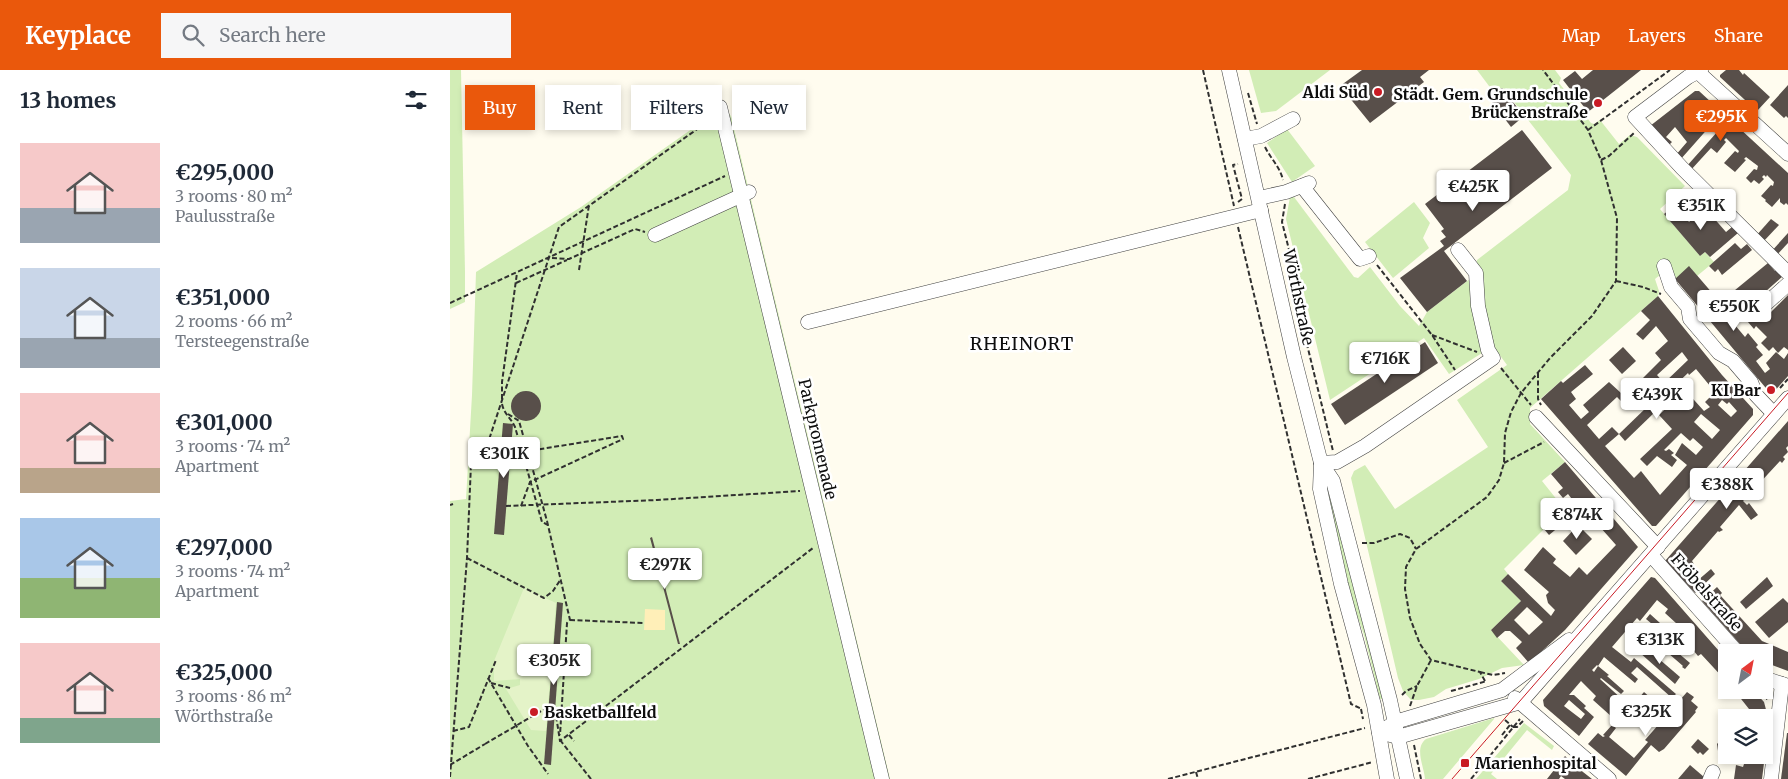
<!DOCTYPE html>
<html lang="en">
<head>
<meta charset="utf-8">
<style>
	body { margin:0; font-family:Merriweather,serif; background:#f6f6f7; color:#1f2937; height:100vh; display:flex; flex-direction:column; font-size:19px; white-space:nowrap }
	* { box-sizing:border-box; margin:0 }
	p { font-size:16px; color:#747a83 }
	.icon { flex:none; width:28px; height:28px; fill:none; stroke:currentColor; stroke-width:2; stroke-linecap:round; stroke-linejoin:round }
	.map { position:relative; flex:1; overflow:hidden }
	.sheet { display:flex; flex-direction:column; background:#fff; width:450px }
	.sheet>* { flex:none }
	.guide { position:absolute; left:15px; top:15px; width:475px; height:45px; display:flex; gap:10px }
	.needle { width:32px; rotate:32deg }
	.controls { position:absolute; left:1268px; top:574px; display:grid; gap:10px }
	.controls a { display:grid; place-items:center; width:55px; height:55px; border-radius:0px; background:#fff; box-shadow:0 2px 8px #0003; font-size:25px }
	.price { position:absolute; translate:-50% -42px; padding:0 11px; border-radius:5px; background:#fff; color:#222; font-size:16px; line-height:32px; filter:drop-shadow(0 1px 2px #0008) }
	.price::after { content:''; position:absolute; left:50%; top:30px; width:15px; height:11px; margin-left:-8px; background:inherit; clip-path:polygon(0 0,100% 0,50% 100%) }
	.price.selected { background:#ea580c; color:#fff }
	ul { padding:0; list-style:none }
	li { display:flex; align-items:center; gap:15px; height:125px; padding:0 20px }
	li span { display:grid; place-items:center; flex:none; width:140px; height:100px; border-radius:0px; color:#555 }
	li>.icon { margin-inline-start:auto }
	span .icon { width:60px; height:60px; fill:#fffc; stroke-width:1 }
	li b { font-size:21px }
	h2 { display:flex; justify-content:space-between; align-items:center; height:60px; padding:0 20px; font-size:21px }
	.tag { padding:0 18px; border-radius:0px; background:#fff; box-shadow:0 2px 8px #0003; font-size:18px; line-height:45px }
	.tag.selected { background:#ea580c; color:#fff }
	header { display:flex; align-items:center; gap:30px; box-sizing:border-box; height:70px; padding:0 25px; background:#ea580c; color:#fff }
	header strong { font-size:24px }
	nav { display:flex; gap:28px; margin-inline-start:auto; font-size:18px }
	.search { width:350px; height:45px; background:#f6f6f7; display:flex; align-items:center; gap:12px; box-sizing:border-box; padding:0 18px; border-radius:0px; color:#747a83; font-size:19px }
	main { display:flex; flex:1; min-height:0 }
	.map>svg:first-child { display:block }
	.green { fill:#d2edb6 }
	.sand { fill:#ffefb8 }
	.pitch { fill:#e4f3c8 }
	.building { fill:#584f4a; fill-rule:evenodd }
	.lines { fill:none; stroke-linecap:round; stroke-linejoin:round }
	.minor-casing { stroke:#414141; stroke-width:15 }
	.path { stroke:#303030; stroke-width:2; stroke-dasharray:5 2.5; stroke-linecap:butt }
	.minor { stroke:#fff; stroke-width:14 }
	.tram { stroke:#c91b24; stroke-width:1 }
	.path-bridge { stroke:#303030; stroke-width:2; stroke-dasharray:5 2.5; stroke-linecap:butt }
	.poi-dot { fill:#c91b24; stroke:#fff; stroke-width:2 }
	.labels { text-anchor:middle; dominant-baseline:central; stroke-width:5; stroke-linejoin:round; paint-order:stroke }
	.poi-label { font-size:16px; font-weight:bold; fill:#0e0e0e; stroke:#fff; text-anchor:end }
	.street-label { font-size:16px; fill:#0e0e0e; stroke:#fff }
	.neighbourhood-label { font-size:18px; letter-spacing:1px; fill:#0e0e0e; stroke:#fff }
</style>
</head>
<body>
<header>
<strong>Keyplace</strong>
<div class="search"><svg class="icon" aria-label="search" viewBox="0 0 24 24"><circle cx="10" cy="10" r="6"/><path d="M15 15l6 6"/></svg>Search here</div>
<nav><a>Map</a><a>Layers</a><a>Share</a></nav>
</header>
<main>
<section class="sheet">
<h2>13 homes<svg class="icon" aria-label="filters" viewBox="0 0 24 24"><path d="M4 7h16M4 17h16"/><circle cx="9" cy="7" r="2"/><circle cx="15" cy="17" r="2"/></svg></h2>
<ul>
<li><span style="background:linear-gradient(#f6c9c9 65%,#9aa5b1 0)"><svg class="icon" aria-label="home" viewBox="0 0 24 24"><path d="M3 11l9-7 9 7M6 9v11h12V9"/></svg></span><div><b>€295,000</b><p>3 rooms · 80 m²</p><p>Paulusstraße</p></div></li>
<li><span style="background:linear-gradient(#c9d6e8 70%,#9aa5b1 0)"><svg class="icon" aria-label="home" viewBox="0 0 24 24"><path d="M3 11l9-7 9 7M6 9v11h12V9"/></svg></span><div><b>€351,000</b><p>2 rooms · 66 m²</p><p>Tersteegenstraße</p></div></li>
<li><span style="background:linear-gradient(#f6c9c9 75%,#b9a48a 0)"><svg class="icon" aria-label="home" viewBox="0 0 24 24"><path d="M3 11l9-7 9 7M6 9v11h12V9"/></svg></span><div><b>€301,000</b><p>3 rooms · 74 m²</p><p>Apartment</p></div></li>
<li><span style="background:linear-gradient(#a9c7e8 60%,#8fb573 0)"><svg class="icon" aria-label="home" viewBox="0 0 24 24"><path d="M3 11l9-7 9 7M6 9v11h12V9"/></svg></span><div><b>€297,000</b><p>3 rooms · 74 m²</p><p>Apartment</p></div></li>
<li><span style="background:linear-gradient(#f6c9c9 75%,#7fa58c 0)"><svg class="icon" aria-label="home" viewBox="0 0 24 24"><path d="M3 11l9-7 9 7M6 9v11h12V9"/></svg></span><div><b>€325,000</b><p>3 rooms · 86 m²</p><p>Wörthstraße</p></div></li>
</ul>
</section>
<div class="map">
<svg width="1338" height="709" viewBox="0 0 1338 709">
	<rect width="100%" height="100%" fill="#fffcef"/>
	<!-- green -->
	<g class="green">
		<polygon points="0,0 11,0 15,202 15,232 0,239"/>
		<polygon points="799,0 880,0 826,41 811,43"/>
		<polygon points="1027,0 1105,0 1111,8 1109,13 1141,53 1144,54 1150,50 1169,74 1180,65 1187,67 1235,116 1210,139 1250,186 1255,182 1264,192 1247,206 1240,197 1225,209 1215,201 1205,209 1209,221 1208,226 1080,338 1080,354 1115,392 1092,411 1116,441 1094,459 1054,499 1058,504 1051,511 1071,531 1041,560 1074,595 1052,598 1029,609 996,619 984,627 969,630 961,630 953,621 948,608 901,408 904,401 915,395 945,439 1038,377 1007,330 1057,295 1043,276 999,304 974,268 880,330 836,149 840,127 844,127 904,207 908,208 920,197 950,236 969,256 977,242 1025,205 1027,190 1118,120 1121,105 1053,18 1045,24"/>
		<path d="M268 37 273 38 281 46 440 709H0V431L16 429 22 325 26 202 131 137 256 49C261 45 263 40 268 37Z"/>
		<polygon points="837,59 865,96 842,112 817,73"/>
		<polygon points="964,132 980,153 973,168 979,178 943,208 915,172"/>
		<polygon points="877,411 933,629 930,629 914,565 897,517 877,432"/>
		<path d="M1044 648V649L993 709H975C974 696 964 678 976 669Z"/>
		<polygon points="1074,653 1104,676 1102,680 1077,660 1041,704 1047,709 1026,709"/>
	</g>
	<!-- sand -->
	<polygon class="sand" points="195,539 215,540 215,560 194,560"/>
	<!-- pitch -->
	<polygon class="pitch" points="74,518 106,533 96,661 81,660 56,619 70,615 70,609 44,611 44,591"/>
	<!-- building -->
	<g class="building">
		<polygon points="912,0 979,0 970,7 974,12 920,53 890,16"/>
		<polygon points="1143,0 1191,0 1138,42 1113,10 1125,1 1132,9"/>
		<polygon points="1276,0 1289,0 1293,5 1294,3 1320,27 1307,41 1270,7 1270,5"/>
		<polygon points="1338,15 1338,48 1336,46 1334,48 1320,35"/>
		<polygon points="1052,18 1074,46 1061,57 1039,28"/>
		<path d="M1245 21H1249L1338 103V135L1336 133 1334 135 1330 132V128L1322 137 1315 131 1316 130 1311 126 1321 115 1323 116 1324 112 1317 105 1316 107 1314 105 1312 107 1314 109 1309 114 1304 110 1301 113 1296 108 1304 99 1307 100 1308 96 1296 87 1294 89 1296 90 1285 102 1274 93 1285 81 1288 83 1289 81 1276 68 1274 70 1276 72 1267 83 1261 78 1240 101 1236 97 1268 61 1261 55 1230 90 1225 86 1237 72 1225 57 1216 67 1222 72 1217 77 1200 56ZM1247 40 1256 51 1246 62 1236 49Z"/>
		<polygon points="1072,60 1102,98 994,181 1017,211 977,242 950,208 994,176 990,171 996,167 991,161 994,159 975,134"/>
		<polygon points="1225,135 1239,152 1255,138 1276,162 1282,157 1288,163 1260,187 1255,182 1250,186 1214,144"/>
		<polygon points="1321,149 1329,155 1312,173 1305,167"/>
		<polygon points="1338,163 1338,173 1325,187 1320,183"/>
		<polygon points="1285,173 1291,179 1297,174 1302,180 1272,205 1268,199 1265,202 1259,196"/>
		<polygon points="1318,193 1325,201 1327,200 1333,206 1298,237 1311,252 1338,225 1338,280 1334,277 1328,283 1323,277 1319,281 1311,273 1317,267 1306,256 1304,259 1285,237 1287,234 1279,225"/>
		<polygon points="1239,196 1288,253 1285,255 1295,267 1298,263 1308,275 1306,277 1313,285 1306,291 1315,303 1320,299 1316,293 1326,282 1334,289 1338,283 1338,306 1322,324 1320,323 1225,209"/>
		<path d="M1208 226 1272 305 1303 339V345L1206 456H1202L1091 329 1111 311 1113 313 1135 295 1143 304 1121 322 1126 329 1119 335 1131 349 1139 342 1133 335 1159 312 1171 323 1181 315 1184 317 1211 290 1205 283 1218 271 1206 256 1193 270 1186 264 1200 250 1191 241ZM1232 282 1238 290 1214 313 1220 320 1238 303 1239 305 1246 299 1265 322 1255 332 1260 337 1254 341 1235 320 1209 345 1222 359 1190 389 1197 396 1207 386 1222 397 1227 390 1221 385 1224 383 1219 379 1216 381 1214 380 1231 363 1240 371 1243 368 1253 377 1246 385 1232 373 1225 385 1237 395 1210 425 1191 401 1184 408 1155 376 1169 364 1162 357 1149 369 1137 355 1167 327 1174 334 1188 321 1196 330 1214 313 1207 305ZM1272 330 1277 334 1279 332 1287 341 1281 347 1268 335ZM1251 344 1270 360 1262 369 1244 352Z"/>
		<polygon points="975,272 988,293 895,355 881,334"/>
		<polygon points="1173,277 1186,291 1172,304 1159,290"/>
		<circle cx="76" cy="336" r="15"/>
		<polygon points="1199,335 1205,342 1175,371 1169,364"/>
		<polygon points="1338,351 1338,376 1336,378 1338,382 1333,387 1335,389 1332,393 1330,391 1293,431 1297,435 1299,433 1308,445 1301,450 1289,435 1270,457 1273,460 1269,462 1268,461 1242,491 1244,494 1237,500 1247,511 1261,499 1265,504 1245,523 1215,491"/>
		<polygon points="53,353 63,354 54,465 44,464"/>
		<path d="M1115 392 1188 477 1115 560 1079 593 1066 578 1072 572 1060 561H1055L1047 568 1041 560 1071 531 1051 511 1058 504 1101 546 1105 540 1098 533 1096 525 1099 522 1074 500 1093 477 1106 489 1103 493 1120 507 1129 497 1137 505 1166 475 1127 431 1125 433 1118 424 1113 428 1108 422 1113 418 1101 404ZM1077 537 1093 552 1079 565 1064 550Z"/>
		<polygon points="1116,441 1121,447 1099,465 1094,459"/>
		<polygon points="1128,455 1142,469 1126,485 1113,471"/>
		<polygon points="202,467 206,482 230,574 228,574 203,479 200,468"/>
		<path d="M1201 507 1205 508 1276 589V611L1251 584 1248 586 1232 567 1224 557 1227 554 1215 543 1218 539 1207 530 1190 551 1187 548 1162 577 1181 592 1184 588 1226 624 1222 628 1187 597 1181 603 1188 609 1185 613 1154 587 1148 596 1147 595 1142 600 1144 602 1148 596 1159 605 1157 606 1174 621 1171 624 1151 608 1150 609 1186 642 1181 648 1170 638 1162 647 1143 630 1146 626 1131 611 1119 625H1124L1136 636 1134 638 1144 647 1129 666 1094 636 1093 630ZM1119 630 1135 644 1131 649 1114 636Z"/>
		<polygon points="1317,507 1323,516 1296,539 1290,532"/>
		<polygon points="1267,517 1272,523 1270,525 1312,571 1338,582 1338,601 1314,592 1314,582 1297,582 1252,531"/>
		<polygon points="1333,528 1338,533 1338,552 1319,568 1305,552"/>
		<polygon points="107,532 113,533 101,695 94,694"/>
		<polygon points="1200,544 1220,562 1214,568 1207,561 1208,559 1196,549"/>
		<polygon points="1194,554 1240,593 1235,599 1232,597 1233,596 1203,570 1201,572 1188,561"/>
		<polygon points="1194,576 1230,607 1225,614 1189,582"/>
		<polygon points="1284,620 1303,620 1314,632 1319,651 1315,681 1314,648 1300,648 1298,641 1299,639"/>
		<polygon points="1194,622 1211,637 1206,643 1189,628"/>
		<polygon points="1237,622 1244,627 1241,631 1248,637 1245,641 1246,642 1214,679 1209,682 1201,675 1176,706 1138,674 1148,663 1153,667 1155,666 1153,665 1162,655 1166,658 1159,667 1184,688 1198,672 1195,670"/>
		<polygon points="1337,663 1338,663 1338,709 1331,709"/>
		<polygon points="1274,666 1276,686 1269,688 1267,674"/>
		<polygon points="1248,669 1259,679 1253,685 1250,682 1248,684 1241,677"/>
		<polygon points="1297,685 1315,685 1312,709 1284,709 1286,695 1293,697"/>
		<polygon points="1115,686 1133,702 1142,709 1115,709 1111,706 1109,709 1097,709"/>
		<polygon points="1240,695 1254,707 1252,709 1228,709"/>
	</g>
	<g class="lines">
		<defs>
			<g id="minor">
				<polyline points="779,0 844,287 871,393 870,419 891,514 924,635 937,709"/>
				<polyline points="1251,0 1238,7 1185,47 1232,98 1338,203"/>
				<polyline points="1248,2 1338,84"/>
				<polyline points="270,37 432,709"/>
				<polyline points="795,69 811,66 843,49"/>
				<polyline points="852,116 910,189 919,186"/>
				<polyline points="809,128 836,122 859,113"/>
				<polyline points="205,165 299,122"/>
				<polyline points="1214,196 1221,217 1238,237 1240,249 1269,283 1283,291 1301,312 1306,325 1324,344"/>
				<polyline points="1308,241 1338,214"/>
				<polyline points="358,252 811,140"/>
				<polyline points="1086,347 1208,477"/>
				<polyline points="871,393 883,411 940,630 957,709"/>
				<polyline points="871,393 887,392 915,376 1043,288 1038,280 1028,236 1026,203 1008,180"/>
				<polyline points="1201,485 1287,582"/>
				<polyline points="1314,608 1338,616"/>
				<polyline points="1065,628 1159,709"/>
				<polyline points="938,657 945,652 1052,620 1119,570"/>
				<polyline points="929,662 948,667 1071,632 1338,328"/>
				<polyline points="1260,709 1263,702"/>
				<polyline points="1321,709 1332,614"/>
			</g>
		</defs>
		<!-- minor casing -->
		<use href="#minor" class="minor-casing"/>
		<!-- path -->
		<g class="path">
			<polyline points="753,0 784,136"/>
			<polyline points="798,23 807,54"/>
			<polyline points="1138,60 1220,0"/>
			<path d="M815 77C821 89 830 97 833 110"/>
			<polyline points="1151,90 1159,86 1184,63"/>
			<polyline points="788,132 792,129 783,95 788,94"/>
			<polyline points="835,134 832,152 852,231 852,254 883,381"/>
			<polyline points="788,157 901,634 912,639"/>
			<polyline points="102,188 119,189 185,159 195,162"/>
			<polyline points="927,195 982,265 1005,300"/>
			<polyline points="129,200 139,135"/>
			<polyline points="1166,211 1193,217 1211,224"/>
			<polyline points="66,213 117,190"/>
			<polyline points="0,233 275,106"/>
			<polyline points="982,265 1027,282"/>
			<polyline points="1051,298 1081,335"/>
			<polyline points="1088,303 1088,329 1091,335"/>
			<polyline points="1330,318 1338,309"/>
			<polyline points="52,329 52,312 67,203"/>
			<path d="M52 334C54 344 61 348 65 357L92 452 98 455"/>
			<polyline points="58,344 69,351 81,393 75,394"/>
			<polyline points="1054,393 1094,372"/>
			<polyline points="30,397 109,157 260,50"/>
			<polyline points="0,435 3,434"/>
			<polyline points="56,436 207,430 350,421"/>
			<polyline points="71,436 80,412 173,369 172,366 78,381"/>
			<polyline points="97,451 120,550 117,553 110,665"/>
			<polyline points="912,473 924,473 950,464 960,468 966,479"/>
			<polyline points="17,488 94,528 103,521 111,509"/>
			<polyline points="120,550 193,553"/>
			<polyline points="1030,602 1043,605 1055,603"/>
			<polyline points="38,608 78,676 98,704"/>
			<polyline points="1035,611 1030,602 981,590 970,574 960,548 955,519 956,497 966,479 1037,427 1049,410 1054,393 1055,363 1061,342 1071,323 1100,288 1142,246 1166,211 1167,148 1151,90 1138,60 1093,0"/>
			<polyline points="41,613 60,618"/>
			<polyline points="1309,620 1318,630"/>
			<polyline points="1001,621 1037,611"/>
			<polyline points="952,625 956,621 967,616"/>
			<polyline points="960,636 967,616 981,590"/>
			<polyline points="105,639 110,671 363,478"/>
			<polyline points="911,639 913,649"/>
			<polyline points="1055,650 1063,657"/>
			<polyline points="1063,657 1067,657 1073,651"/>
			<polyline points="3,661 19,657 46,590"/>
			<polyline points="119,665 124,671"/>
			<polyline points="1052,665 1060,655"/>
			<polyline points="110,670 141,709"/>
			<polyline points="35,674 98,637"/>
			<polyline points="964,675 971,709"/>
			<polyline points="746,702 748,709"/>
			<polyline points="0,707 17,488 21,394 32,389"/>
			<polyline points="718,709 915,658"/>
			<polyline points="858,709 923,692"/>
			<polyline points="1021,709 1070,649"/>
		</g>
		<!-- minor -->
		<use href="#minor" class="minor"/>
		<!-- tram -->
		<polyline class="tram" points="1002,709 1338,323"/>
		<!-- path-bridge -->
		<g class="path-bridge">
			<polyline points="81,393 97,451"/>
			<polyline points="0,695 35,674"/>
		</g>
	</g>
	<!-- markers -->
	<g class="poi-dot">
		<circle cx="928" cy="22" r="5"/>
		<circle cx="1148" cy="33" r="5"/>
		<circle cx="1321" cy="320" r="5"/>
		<circle cx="84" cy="642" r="5"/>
		<rect x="1010" y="688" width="10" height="10" rx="2.5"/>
	</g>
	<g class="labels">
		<!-- poi labels -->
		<g class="poi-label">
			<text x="918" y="22">Aldi Süd</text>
			<text x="1138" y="24">Städt. Gem. Grundschule<tspan x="1138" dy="18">Brückenstraße</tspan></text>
			<text x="1311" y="320">KI Bar</text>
			<text x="94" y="642" text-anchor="start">Basketballfeld</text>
			<text x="1025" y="693" text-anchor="start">Marienhospital</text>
		</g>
		<!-- street labels -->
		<g class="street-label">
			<text transform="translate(849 227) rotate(78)">Wörthstraße</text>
			<text transform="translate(368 369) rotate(77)">Parkpromenade</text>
			<text transform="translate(1257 522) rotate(48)">Fröbelstraße</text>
		</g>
		<!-- neighbourhood labels -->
		<g class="neighbourhood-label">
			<text x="572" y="273">RHEINORT</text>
		</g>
	</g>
</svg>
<div class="controls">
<a><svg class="needle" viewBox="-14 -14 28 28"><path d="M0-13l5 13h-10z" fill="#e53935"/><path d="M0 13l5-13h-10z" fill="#747a83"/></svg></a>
<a><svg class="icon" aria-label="layers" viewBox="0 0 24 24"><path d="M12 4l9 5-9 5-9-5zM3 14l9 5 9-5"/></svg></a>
</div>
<b class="price selected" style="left:1271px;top:72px">€295K</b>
<b class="price" style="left:1023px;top:142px">€425K</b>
<b class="price" style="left:1251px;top:161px">€351K</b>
<b class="price" style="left:1284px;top:262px">€550K</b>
<b class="price" style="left:935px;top:314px">€716K</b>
<b class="price" style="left:1207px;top:350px">€439K</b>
<b class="price" style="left:54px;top:409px">€301K</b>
<b class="price" style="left:1277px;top:440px">€388K</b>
<b class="price" style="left:1127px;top:470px">€874K</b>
<b class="price" style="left:215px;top:520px">€297K</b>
<b class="price" style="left:1210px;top:595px">€313K</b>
<b class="price" style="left:104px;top:616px">€305K</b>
<b class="price" style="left:1196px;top:667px">€325K</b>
<div class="guide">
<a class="tag selected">Buy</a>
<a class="tag">Rent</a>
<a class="tag">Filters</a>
<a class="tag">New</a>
</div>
</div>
</main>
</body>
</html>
